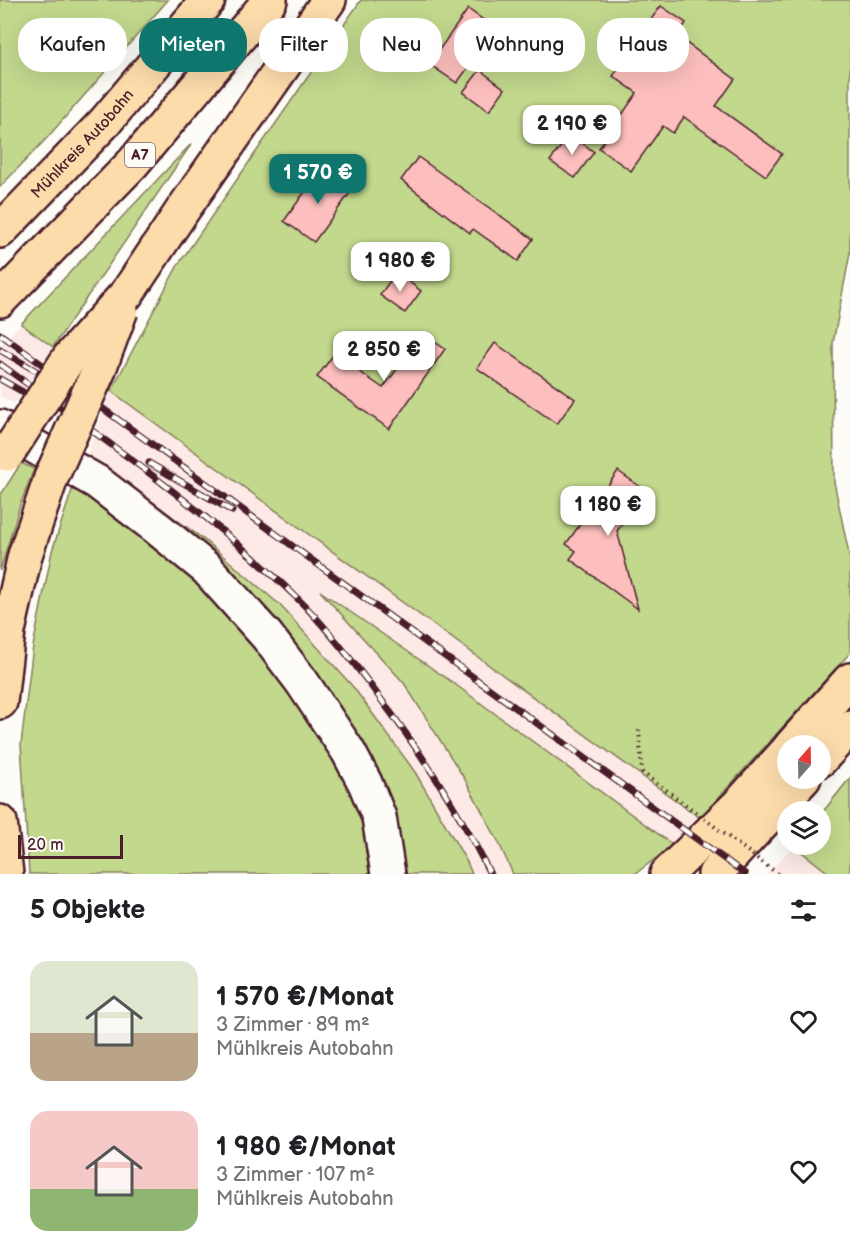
<!DOCTYPE html>
<html lang="de">
<head>
<meta charset="utf-8">
<style>
	body { margin:0; font-family:"Balsamiq Sans",sans-serif; background:#f2f2f2; color:#202124; height:100vh; display:flex; flex-direction:column; font-size:22px; white-space:nowrap }
	* { box-sizing:border-box; margin:0 }
	p { font-size:20px; color:#757577 }
	.icon { flex:none; width:33px; height:33px; fill:none; stroke:currentColor; stroke-width:2; stroke-linecap:round; stroke-linejoin:round }
	.map { position:relative; height:874px; overflow:hidden }
	.panel { display:flex; flex-direction:column; background:#fff; flex:1 }
	.panel>* { flex:none }
	.guide { position:absolute; left:18px; top:18px; width:814px; height:54px; display:flex; gap:12px }
	.needle { width:39px; rotate:20deg }
	.fabs { position:absolute; left:777px; top:735px; display:grid; gap:12px }
	.fabs a { display:grid; place-items:center; width:54px; height:54px; border-radius:50%; background:#fff; box-shadow:0 6px 24px #0002; font-size:30px }
	.scale { position:absolute; left:18px; bottom:15px; width:105px; box-sizing:border-box; padding-left:6px; border:3px solid #4a1f2b; border-top:0; font-size:16px; line-height:21px; white-space:nowrap; color:#4a1f2b; -webkit-text-stroke:4px #fdfcf7; paint-order:stroke }
	.price { position:absolute; translate:-50% -51px; padding:0 14px; border-radius:12px; background:#fff; color:#222; font-size:20px; line-height:39px; filter:drop-shadow(0 2px 3px #0008) }
	.price::after { content:''; position:absolute; left:50%; top:36px; width:18px; height:14px; margin-left:-9px; background:inherit; clip-path:polygon(0 0,100% 0,50% 100%) }
	.price.current { background:#0f766e; color:#fff }
	ul { padding:0; list-style:none }
	li { display:flex; align-items:center; gap:18px; height:150px; padding:0 30px }
	li span { display:grid; place-items:center; flex:none; width:168px; height:120px; border-radius:18px; color:#555 }
	li>.icon { margin-inline-start:auto }
	span .icon { width:72px; height:72px; fill:#fffc; stroke-width:1 }
	li b { font-size:26px }
	h2 { display:flex; justify-content:space-between; align-items:center; height:72px; padding:0 30px; font-size:26px }
	.pill { padding:0 21px; border-radius:24px; background:#fff; box-shadow:0 6px 24px #0002; font-size:21px; line-height:54px }
	.pill.current { background:#0f766e; color:#fff }
	.map>svg:first-child { display:block }
	.built { fill:#fdeae6 }
	.green { fill:#c2d88d; stroke:#867c5c; stroke-width:1.5 }
	.building { fill:#fcbfbd; stroke:#4a1f2b; stroke-width:1.5 }
	.lines { fill:none; stroke-linecap:round; stroke-linejoin:round }
	.minor-casing { stroke:#4a1f2b; stroke-width:38 }
	.major-casing { stroke:#4a1f2b; stroke-width:38 }
	.highway-casing { stroke:#4a1f2b; stroke-width:38 }
	.minor { stroke:#fdfcf7; stroke-width:33 }
	.major { stroke:#fddcac; stroke-width:33 }
	.highway { stroke:#fddcac; stroke-width:33 }
	.rail-casing { stroke:#4a1f2b; stroke-width:7 }
	.rail { stroke:#fdfcf7; stroke-width:4.5; stroke-dasharray:14; stroke-linecap:butt }
	.highway-bridge-casing { stroke:#4a1f2b; stroke-width:38; stroke-linecap:butt }
	.path-bridge { stroke:#4a1f2b; stroke-width:4; stroke-dasharray:1.5 4.5; stroke-linecap:butt }
	.highway-bridge { stroke:#fddcac; stroke-width:33 }
	.labels { text-anchor:middle; dominant-baseline:central; stroke-width:4.5; stroke-linejoin:round; paint-order:stroke }
	.shield { fill:#fdfcf7; stroke:#806168; stroke-width:1.5 }
	.shield-label { font-size:15px; font-weight:bold; fill:#4a1f2b }
	.street-label { font-size:16px; fill:#4a1f2b; stroke:#fdfcf7 }
</style>
</head>
<body>
<div class="map">
<svg width="850" height="874" viewBox="0 0 850 874">
	<rect width="100%" height="100%" fill="#fdfcf7"/>
	<filter id="ink" filterUnits="userSpaceOnUse"><feTurbulence type="fractalNoise" baseFrequency=".0167" numOctaves="2"/><feDisplacementMap in="SourceGraphic" scale="12" xChannelSelector="R" yChannelSelector="G"/><feConvolveMatrix kernelMatrix="1 2 1 2 8 2 1 2 1" color-interpolation-filters="sRGB"/></filter>
	<g filter="url(#ink)">
		<!-- built -->
		<g class="built">
			<polygon points="21,324 53,347 14,404 0,396 0,345"/>
			<polygon points="111,391 637,771 700,818 673,845 452,682 323,593 404,683 464,778 498,841 513,874 472,874 467,862 415,772 354,688 280,605 87,455"/>
			<polygon points="794,846 830,874 766,874"/>
		</g>
		<!-- green -->
		<g class="green">
			<polygon points="0,0 168,0 46,139 0,187"/>
			<polygon points="361,0 850,0 850,253 833,343 834,482 850,559 850,653 700,818 111,391 178,265"/>
			<polygon points="192,143 53,347 21,324"/>
			<polygon points="87,455 202,538 280,605 354,688 415,772 467,862 472,874 400,874 378,781 348,721 301,656 211,554"/>
			<polygon points="21,463 34,469 19,508 0,571 0,496"/>
			<polygon points="75,481 233,609 353,775 379,874 29,874 21,744 33,646 52,551"/>
			<polygon points="320,591 452,682 673,845 635,874 513,874 498,841 464,778 404,683"/>
			<polygon points="850,778 850,874 830,874 794,846 820,844 821,814"/>
		</g>
		<!-- building -->
		<g class="building">
			<polygon points="661,6 686,23 677,36 735,79 716,106 782,154 766,176 684,117 673,133 663,126 631,171 599,148 637,93 613,76 619,68 616,66"/>
			<polygon points="468,9 496,29 457,83 429,64"/>
			<polygon points="480,70 505,89 489,111 463,92"/>
			<polygon points="570,134 594,152 575,178 550,161"/>
			<polygon points="418,157 533,239 518,261 473,229 470,233 401,180"/>
			<polygon points="321,169 352,190 314,242 284,221"/>
			<polygon points="396,272 421,291 405,313 380,295"/>
			<polygon points="423,334 445,349 389,429 317,377 334,354 383,388"/>
			<polygon points="495,343 575,399 557,424 477,368"/>
			<polygon points="618,471 646,491 617,531 638,609 570,559 576,551 566,544"/>
		</g>
		<g class="lines">
			<defs>
				<polyline id="minor" points="0,427 97,482 157,528 207,569 267,636 302,682 348,751 365,783 379,817 388,874"/>
				<g id="major">
					<polyline points="791,746 850,680"/>
					<polyline points="820,760 850,727"/>
					<polyline points="667,874 741,802 788,750"/>
					<polyline points="715,874 804,778"/>
				</g>
				<g id="highway">
					<path id="s1" d="M0 231 105 122 208 0"/>
					<polyline points="128,292 182,211 329,0"/>
					<polyline points="0,300 133,163 270,0"/>
					<polyline points="0,702 8,631 25,555 51,478"/>
					<polyline points="0,822 6,874"/>
				</g>
			</defs>
			<!-- minor casing -->
			<use href="#minor" class="minor-casing"/>
			<!-- major casing -->
			<use href="#major" class="major-casing"/>
			<!-- highway casing -->
			<use href="#highway" class="highway-casing"/>
			<!-- minor -->
			<use href="#minor" class="minor"/>
			<!-- major -->
			<use href="#major" class="major"/>
			<!-- highway -->
			<use href="#highway" class="highway"/>
			<defs>
				<g id="rail">
					<polyline points="0,334 745,874"/>
					<polyline points="0,350 45,376"/>
					<path d="M0 364C102 438 205 509 296 597 326 626 352 660 377 694 420 751 459 810 490 874"/>
					<polyline points="0,379 39,401"/>
					<polyline points="149,463 232,511"/>
				</g>
			</defs>
			<!-- rail casing -->
			<use href="#rail" class="rail-casing"/>
			<!-- rail -->
			<use href="#rail" class="rail"/>
			<defs>
				<g id="highway-bridge">
					<polyline points="7,454 69,358 128,292"/>
					<polyline points="51,478 98,372 121,310"/>
				</g>
			</defs>
			<!-- highway-bridge casing -->
			<use href="#highway-bridge" class="highway-bridge-casing"/>
			<!-- path-bridge -->
			<polyline class="path-bridge" points="639,730 642,772 778,874"/>
			<!-- highway-bridge -->
			<use href="#highway-bridge" class="highway-bridge"/>
		</g>
	</g>
	<g class="labels">
		<!-- shield labels -->
		<rect class="shield" x="125" y="143" width="30" height="24" rx="4.5"/>
		<g class="shield-label">
			<text x="140" y="155">A7</text>
		</g>
		<!-- street labels -->
		<g class="street-label">
			<text stroke="none"><textPath href="#s1" startOffset="120">Mühlkreis Autobahn</textPath></text>
		</g>
	</g>
</svg>
<div class="fabs">
<a><svg class="needle" viewBox="-14 -14 28 28"><path d="M0-13l5 13h-10z" fill="#e53935"/><path d="M0 13l5-13h-10z" fill="#757577"/></svg></a>
<a><svg class="icon" aria-label="layers" viewBox="0 0 24 24"><path d="M12 4l9 5-9 5-9-5zM3 14l9 5 9-5"/></svg></a>
</div>
<div class="scale">20 m</div>
<b class="price" style="left:572px;top:156px">2 190 €</b>
<b class="price current" style="left:318px;top:205px">1 570 €</b>
<b class="price" style="left:400px;top:293px">1 980 €</b>
<b class="price" style="left:384px;top:382px">2 850 €</b>
<b class="price" style="left:608px;top:537px">1 180 €</b>
<div class="guide">
<a class="pill">Kaufen</a>
<a class="pill current">Mieten</a>
<a class="pill">Filter</a>
<a class="pill">Neu</a>
<a class="pill">Wohnung</a>
<a class="pill">Haus</a>
</div>
</div>
<section class="panel">
<h2>5 Objekte<svg class="icon" aria-label="filters" viewBox="0 0 24 24"><path d="M4 7h16M4 17h16"/><circle cx="9" cy="7" r="2"/><circle cx="15" cy="17" r="2"/></svg></h2>
<ul>
<li><span style="background:linear-gradient(#dfe7d0 60%,#b9a48a 0)"><svg class="icon" aria-label="home" viewBox="0 0 24 24"><path d="M3 11l9-7 9 7M6 9v11h12V9"/></svg></span><div><b>1 570 €/Monat</b><p>3 Zimmer · 89 m²</p><p>Mühlkreis Autobahn</p></div><svg class="icon" aria-label="heart" viewBox="0 0 24 24"><path d="M12 20l-8-8c-3-5 5-10 8-4 3-6 11-1 8 4z"/></svg></li>
<li><span style="background:linear-gradient(#f6c9c9 65%,#8fb573 0)"><svg class="icon" aria-label="home" viewBox="0 0 24 24"><path d="M3 11l9-7 9 7M6 9v11h12V9"/></svg></span><div><b>1 980 €/Monat</b><p>3 Zimmer · 107 m²</p><p>Mühlkreis Autobahn</p></div><svg class="icon" aria-label="heart" viewBox="0 0 24 24"><path d="M12 20l-8-8c-3-5 5-10 8-4 3-6 11-1 8 4z"/></svg></li>
</ul>
</section>
</body>
</html>
